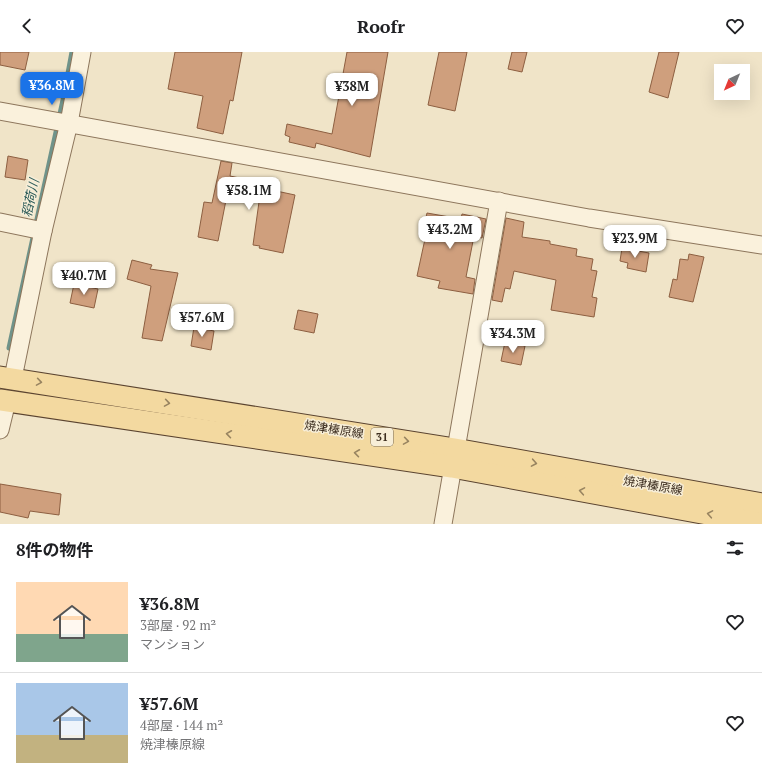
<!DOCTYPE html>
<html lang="ja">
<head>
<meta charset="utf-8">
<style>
	body { margin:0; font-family:"PT Serif","Noto Sans JP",serif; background:#f2f2f2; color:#202124; height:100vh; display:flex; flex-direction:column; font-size:15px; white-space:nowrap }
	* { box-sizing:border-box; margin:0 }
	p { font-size:13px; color:#757577 }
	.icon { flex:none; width:22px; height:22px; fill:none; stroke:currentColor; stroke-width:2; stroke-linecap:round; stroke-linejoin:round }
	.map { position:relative; height:472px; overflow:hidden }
	.sheet { display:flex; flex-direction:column; background:#fff; flex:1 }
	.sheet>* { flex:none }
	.needle { width:26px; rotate:223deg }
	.fabs { position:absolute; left:714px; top:12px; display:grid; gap:8px }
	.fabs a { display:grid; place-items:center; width:36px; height:36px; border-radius:0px; background:#fff; box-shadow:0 4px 16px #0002; font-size:20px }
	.price { position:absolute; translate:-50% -34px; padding:0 9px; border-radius:8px; background:#fff; color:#222; font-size:13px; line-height:26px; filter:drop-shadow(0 1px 2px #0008) }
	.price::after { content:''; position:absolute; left:50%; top:24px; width:12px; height:9px; margin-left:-6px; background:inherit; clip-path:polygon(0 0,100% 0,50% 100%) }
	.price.current { background:#1a73e8; color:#fff }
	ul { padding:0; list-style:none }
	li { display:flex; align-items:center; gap:12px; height:100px; padding:0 16px }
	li+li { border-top:1px solid #e0e0e0 }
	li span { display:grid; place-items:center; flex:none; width:112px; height:80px; border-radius:0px; color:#555 }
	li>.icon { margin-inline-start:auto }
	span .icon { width:48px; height:48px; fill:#fffc; stroke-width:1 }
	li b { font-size:17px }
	h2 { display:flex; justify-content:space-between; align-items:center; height:48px; padding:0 16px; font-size:17px }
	header { display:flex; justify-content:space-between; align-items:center; height:52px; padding:0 16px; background:#fff; font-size:18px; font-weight:800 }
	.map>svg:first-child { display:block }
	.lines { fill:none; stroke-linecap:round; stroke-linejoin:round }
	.stream { stroke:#6f938a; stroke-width:5 }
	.building { fill:#cf9f7d; stroke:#8d5f41 }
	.minor-casing { stroke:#8d765c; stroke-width:19 }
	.major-casing { stroke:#5b4430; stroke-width:23 }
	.minor { stroke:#faf1dc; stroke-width:17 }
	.major { stroke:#f3d9a0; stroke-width:21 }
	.oneway { stroke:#988460 }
	.labels { text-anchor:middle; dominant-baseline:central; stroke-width:3; stroke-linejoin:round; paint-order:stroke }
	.shield { fill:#f7eed8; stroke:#756857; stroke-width:1 }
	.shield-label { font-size:11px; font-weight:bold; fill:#3d2e20 }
	.street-label { font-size:12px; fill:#3d2e20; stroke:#f7eed8 }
	.water-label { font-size:13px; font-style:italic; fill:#2f5d5a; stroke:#f7eed8 }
</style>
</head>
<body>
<header><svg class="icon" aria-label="back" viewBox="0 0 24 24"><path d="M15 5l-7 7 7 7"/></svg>Roofr<svg class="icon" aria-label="heart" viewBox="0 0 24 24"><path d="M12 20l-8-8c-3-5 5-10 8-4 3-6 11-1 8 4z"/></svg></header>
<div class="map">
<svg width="762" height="472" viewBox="0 0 762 472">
	<rect width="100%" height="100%" fill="#f0e4c8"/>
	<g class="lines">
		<!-- stream -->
		<polyline class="stream" points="9,296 63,48 72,0"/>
	</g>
	<!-- building -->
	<g class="building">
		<polygon points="0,0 29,0 25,18 0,13"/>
		<polygon points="175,0 242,0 233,49 230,48 223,82 197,76 203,44 168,37"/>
		<polygon points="347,0 388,0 370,105 316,91 315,96 289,90 290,85 285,83 287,72 332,82"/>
		<polygon points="439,0 467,0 455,59 428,53"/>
		<polygon points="512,0 527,0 522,20 508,17"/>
		<polygon points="659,0 679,0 668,46 649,40"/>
		<polygon points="8,104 28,108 25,128 5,125"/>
		<polygon points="221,109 232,111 230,124 249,128 248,133 295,143 283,201 259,196 260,194 253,193 259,150 227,143 218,189 198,185 204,150 212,151"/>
		<polygon points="427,161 461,167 462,162 486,167 482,186 474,184 466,225 475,227 473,242 438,236 440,229 417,224 425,187 421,186"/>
		<polygon points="506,166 524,170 522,185 550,189 550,192 577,197 576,204 593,207 591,218 597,219 592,245 597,246 594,265 551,258 556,228 514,219 510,237 505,236 502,250 492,248"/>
		<polygon points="622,196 649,201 646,220 627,216 628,211 620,209"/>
		<polygon points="689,202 704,205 693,250 669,245 673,227 677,228 680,207 688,208"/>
		<polygon points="132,208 152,213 150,217 178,221 162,289 142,286 151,234 127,227"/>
		<polygon points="74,232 98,237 94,256 70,251"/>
		<polygon points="298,258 318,262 314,281 294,277"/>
		<polygon points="194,275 214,279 211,298 191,294"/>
		<polygon points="505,290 525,294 521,313 501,309"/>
		<polygon points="0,432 61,442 59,463 30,459 28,466 0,460"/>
	</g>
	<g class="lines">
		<defs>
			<g id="minor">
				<polyline points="0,59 589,166 762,193"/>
				<polyline points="0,170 43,179"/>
				<polyline points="13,326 43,179 69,71 82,0"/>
				<polyline points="0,378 7,349"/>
				<polyline points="443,472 499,149"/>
			</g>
			<g id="major">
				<polyline points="0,325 455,397 762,452"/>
				<polyline points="0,348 452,415 762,472"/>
			</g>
		</defs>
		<!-- minor casing -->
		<use href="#minor" class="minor-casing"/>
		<!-- major casing -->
		<use href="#major" class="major-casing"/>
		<!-- minor -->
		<use href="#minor" class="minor"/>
		<!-- major -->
		<use href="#major" class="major"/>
	</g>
	<!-- one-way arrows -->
	<defs><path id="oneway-chevron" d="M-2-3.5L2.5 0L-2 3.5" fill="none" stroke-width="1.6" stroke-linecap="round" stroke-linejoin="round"/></defs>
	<g class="oneway">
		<use href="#oneway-chevron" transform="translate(39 330) rotate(9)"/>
		<use href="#oneway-chevron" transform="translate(167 351) rotate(9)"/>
		<use href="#oneway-chevron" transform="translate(229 382) rotate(-172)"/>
		<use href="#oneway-chevron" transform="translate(406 389) rotate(9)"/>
		<use href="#oneway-chevron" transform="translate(357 401) rotate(-172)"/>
		<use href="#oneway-chevron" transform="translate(534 411) rotate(10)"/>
		<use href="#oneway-chevron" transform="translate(582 439) rotate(-170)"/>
		<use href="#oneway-chevron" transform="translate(710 462) rotate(-170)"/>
	</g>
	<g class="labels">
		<!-- shield labels -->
		<rect class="shield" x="371" y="376" width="22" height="18" rx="3"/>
		<g class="shield-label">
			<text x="382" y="385">31</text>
		</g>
		<!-- street labels -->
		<g class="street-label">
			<text transform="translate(334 377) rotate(9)">焼津榛原線</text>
			<text transform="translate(653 433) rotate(10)">焼津榛原線</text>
		</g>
		<!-- water labels -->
		<g class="water-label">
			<text transform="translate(30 146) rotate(-78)">稻荷川</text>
		</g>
	</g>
</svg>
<div class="fabs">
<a><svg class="needle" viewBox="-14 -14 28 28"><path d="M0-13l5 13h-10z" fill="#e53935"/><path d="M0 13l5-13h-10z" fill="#757577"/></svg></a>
</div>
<b class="price current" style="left:52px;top:54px">¥36.8M</b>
<b class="price" style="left:352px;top:55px">¥38M</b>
<b class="price" style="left:249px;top:159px">¥58.1M</b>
<b class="price" style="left:450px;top:198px">¥43.2M</b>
<b class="price" style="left:635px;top:207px">¥23.9M</b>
<b class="price" style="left:84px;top:244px">¥40.7M</b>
<b class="price" style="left:202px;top:286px">¥57.6M</b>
<b class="price" style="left:513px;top:302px">¥34.3M</b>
</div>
<section class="sheet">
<h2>8件の物件<svg class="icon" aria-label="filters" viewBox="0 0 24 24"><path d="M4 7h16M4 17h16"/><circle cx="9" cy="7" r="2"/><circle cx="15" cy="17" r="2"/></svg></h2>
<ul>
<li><span style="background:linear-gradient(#ffd9b3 65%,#7fa58c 0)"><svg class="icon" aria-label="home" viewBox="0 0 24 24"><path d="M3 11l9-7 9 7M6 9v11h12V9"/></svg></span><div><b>¥36.8M</b><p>3部屋 · 92 m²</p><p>マンション</p></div><svg class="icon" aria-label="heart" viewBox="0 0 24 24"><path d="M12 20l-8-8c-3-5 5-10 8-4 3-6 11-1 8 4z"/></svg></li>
<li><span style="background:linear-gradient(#a9c7e8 65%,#c2b280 0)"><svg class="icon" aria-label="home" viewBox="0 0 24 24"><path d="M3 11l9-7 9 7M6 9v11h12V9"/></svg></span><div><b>¥57.6M</b><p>4部屋 · 144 m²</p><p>焼津榛原線</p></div><svg class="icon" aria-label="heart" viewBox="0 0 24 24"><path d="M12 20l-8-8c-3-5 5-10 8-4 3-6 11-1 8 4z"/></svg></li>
</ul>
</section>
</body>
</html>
